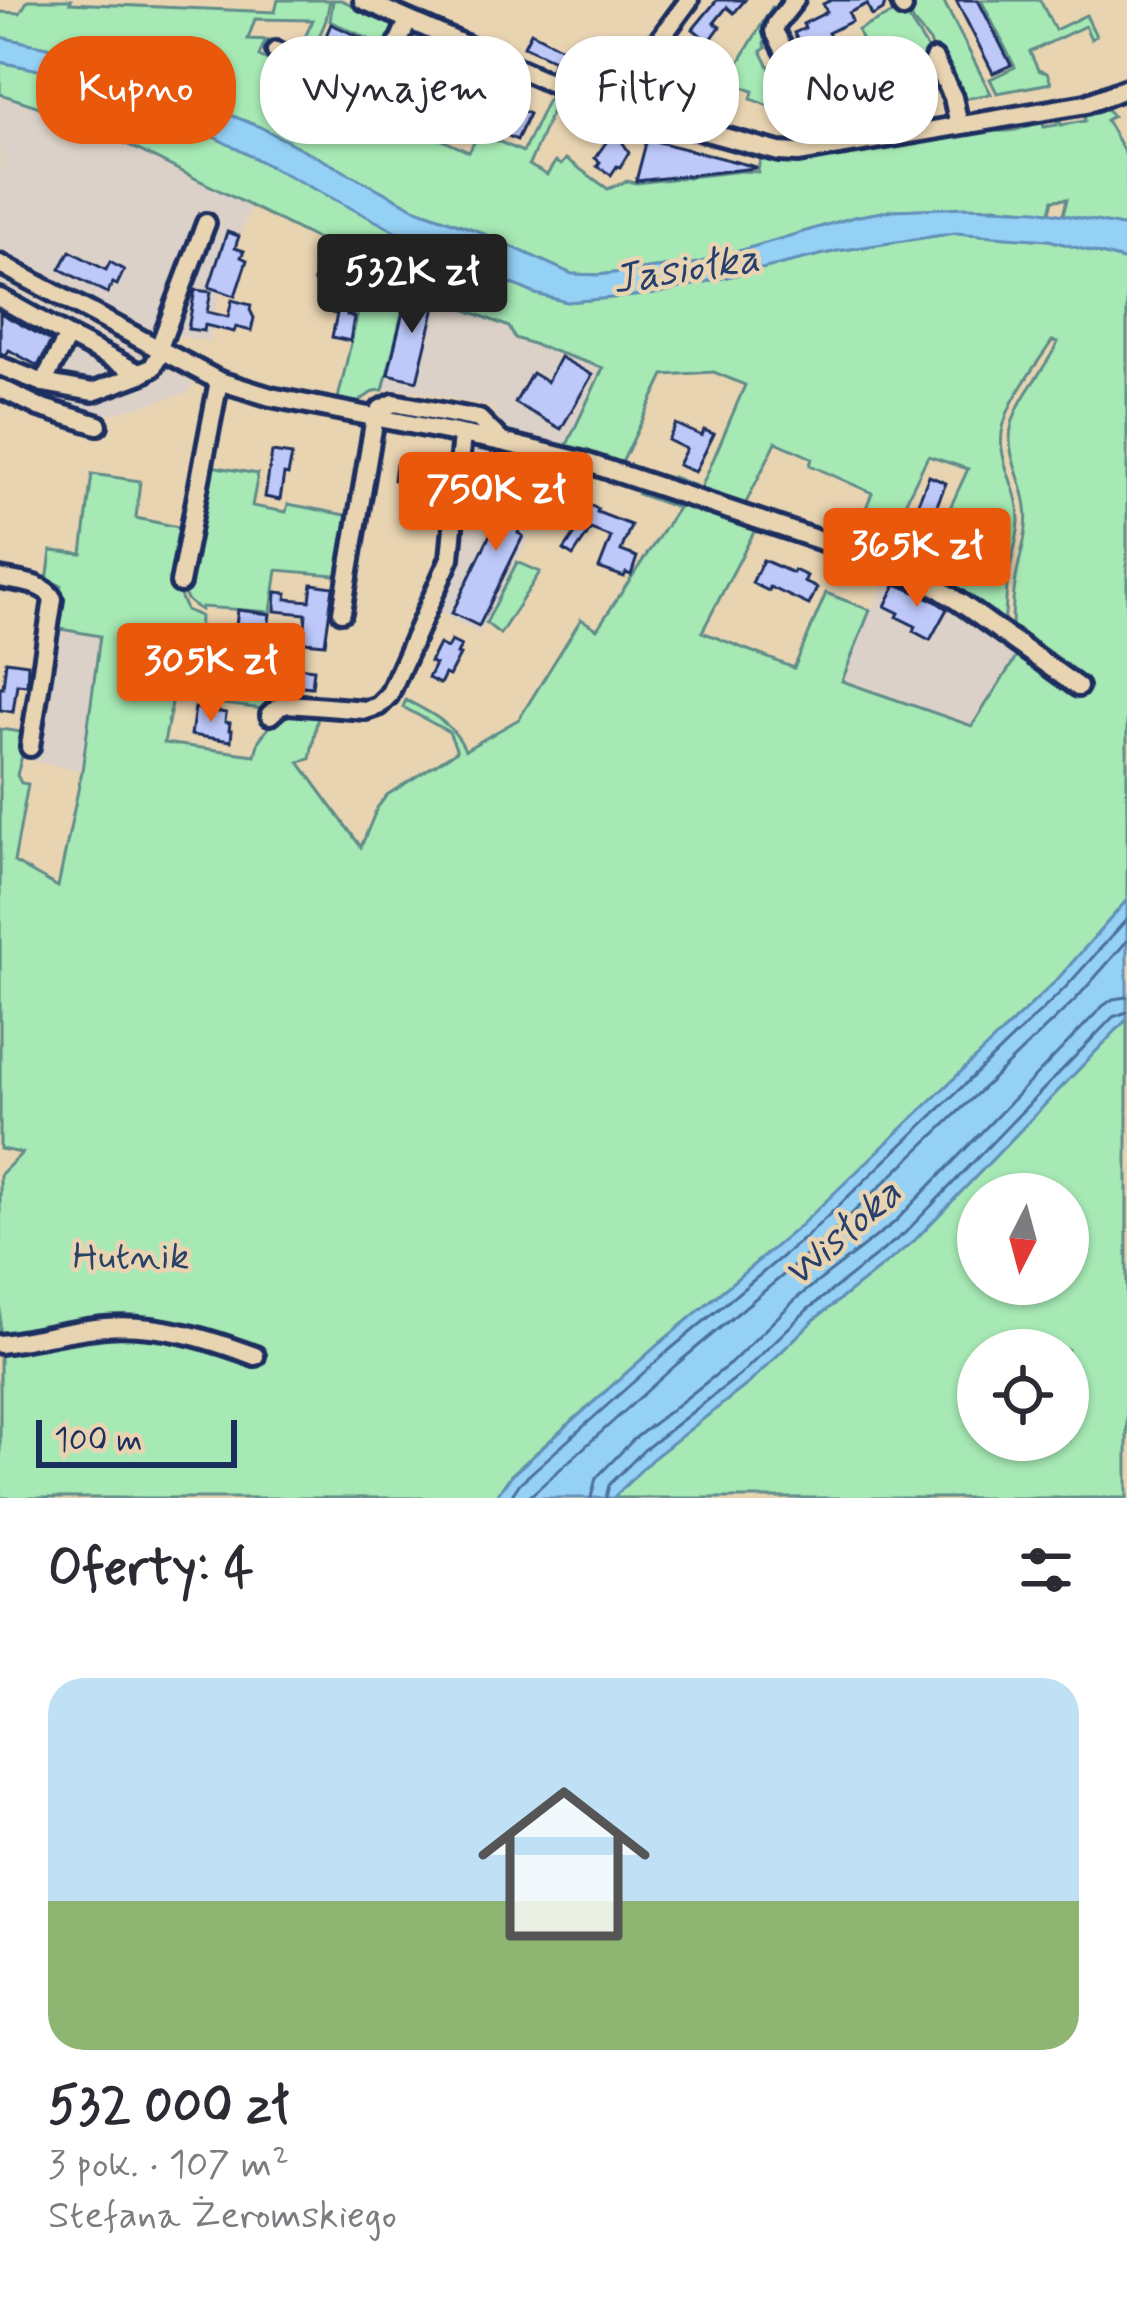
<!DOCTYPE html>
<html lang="pl">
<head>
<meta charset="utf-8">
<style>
	body { margin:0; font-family:Mynerve,sans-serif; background:#f7f7f7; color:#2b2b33; height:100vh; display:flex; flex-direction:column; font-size:45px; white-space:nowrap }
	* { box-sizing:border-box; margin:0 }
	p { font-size:39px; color:#7c7c81 }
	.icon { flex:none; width:66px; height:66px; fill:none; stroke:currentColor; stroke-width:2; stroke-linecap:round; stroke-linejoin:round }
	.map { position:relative; height:1498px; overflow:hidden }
	.side { display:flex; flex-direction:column; background:#fff; flex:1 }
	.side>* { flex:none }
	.guide { position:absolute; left:36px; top:36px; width:1056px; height:108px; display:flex; gap:24px }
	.needle { width:78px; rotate:186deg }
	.tools { position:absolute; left:957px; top:1173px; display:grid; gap:24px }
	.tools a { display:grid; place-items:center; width:132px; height:132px; border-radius:50%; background:#fff; box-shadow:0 3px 9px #0004; font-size:60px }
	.scale { position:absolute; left:36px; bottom:30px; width:201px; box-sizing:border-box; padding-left:12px; border:6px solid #1b2f5e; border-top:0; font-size:33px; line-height:42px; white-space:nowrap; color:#1b2f5e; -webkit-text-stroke:9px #e9d4b2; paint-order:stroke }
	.price { position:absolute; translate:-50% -102px; padding:0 27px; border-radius:12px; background:#ea580c; color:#fff; font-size:39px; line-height:78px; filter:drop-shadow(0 3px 6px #0008) }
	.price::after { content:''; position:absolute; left:50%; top:72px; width:36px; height:27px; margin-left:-18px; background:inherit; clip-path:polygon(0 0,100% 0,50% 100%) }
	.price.selected { background:#222; color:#fff }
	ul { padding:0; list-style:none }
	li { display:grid; align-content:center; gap:24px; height:636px; padding:0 48px }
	li span { display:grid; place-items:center; height:372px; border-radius:36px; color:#555 }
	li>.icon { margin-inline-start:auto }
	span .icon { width:216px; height:216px; fill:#fffc; stroke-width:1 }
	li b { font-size:51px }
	h2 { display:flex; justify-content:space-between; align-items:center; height:144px; padding:0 48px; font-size:51px }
	.pill { padding:0 42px; border-radius:48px; background:#fff; box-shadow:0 3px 9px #0004; font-size:42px; line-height:108px }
	.pill.selected { background:#ea580c; color:#fff }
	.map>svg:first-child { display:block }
	.built { fill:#dcd1c8 }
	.green { fill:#a6e9b4; stroke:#608c89; stroke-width:3; fill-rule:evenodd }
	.water { fill:#94d1f5; stroke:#6490b9; stroke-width:3 }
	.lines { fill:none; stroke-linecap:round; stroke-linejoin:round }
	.shore { stroke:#4b709a; stroke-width:3 }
	.building { fill:#bec9fa; stroke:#1b2f5e; stroke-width:3 }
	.minor-casing { stroke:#1b2f5e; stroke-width:26 }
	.minor { stroke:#e9d4b2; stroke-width:16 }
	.labels { text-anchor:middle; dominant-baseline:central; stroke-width:9; stroke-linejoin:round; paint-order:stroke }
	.park-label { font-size:39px; fill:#294267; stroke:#e9d4b2 }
	.water-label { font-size:42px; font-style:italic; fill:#273f6d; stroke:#e9d4b2 }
</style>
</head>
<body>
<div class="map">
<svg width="1127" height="1498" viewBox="0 0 1127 1498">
	<rect width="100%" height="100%" fill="#e9d4b2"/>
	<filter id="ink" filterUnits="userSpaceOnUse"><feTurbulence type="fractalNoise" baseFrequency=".00833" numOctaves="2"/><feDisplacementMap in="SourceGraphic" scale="24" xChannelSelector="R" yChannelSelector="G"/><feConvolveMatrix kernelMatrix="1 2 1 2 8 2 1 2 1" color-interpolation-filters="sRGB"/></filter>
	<g filter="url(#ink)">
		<!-- built -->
		<g class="built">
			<polygon points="0,94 76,119 251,206 220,291 210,342 178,336 173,342 0,252"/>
			<polygon points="0,280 193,383 189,393 98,418 59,410 0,383"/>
			<polygon points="408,291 437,298 509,327 515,338 603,368 565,449 506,436 492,407 414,390 383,390"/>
			<polygon points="474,449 557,466 529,537 479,634 439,612 461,551"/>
			<polygon points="886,577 904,580 942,597 993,633 997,643 1005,649 1013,648 1019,653 972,726 841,681"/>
			<polygon points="55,628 100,635 82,771 32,761"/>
		</g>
		<!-- green -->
		<g class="green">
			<path d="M28 0H71L70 3 275 12 278 0H330L326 20 311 56 327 64 326 67 298 52 313 20 255 19 248 39 272 40 276 46 265 41 259 56 469 152 479 133 523 152 550 95 557 99 529 165 547 175 555 162 561 165 566 159 608 189 627 181 636 183 742 171 758 172 760 158 792 162 992 130C1010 134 1026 128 1042 120L1044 127 1057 125 1058 114 1061 125 1085 121 1084 110C1098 107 1104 104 1113 116L1106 120 1127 157V227L1063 215 1067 199 1053 200 1050 212 995 207 894 210 854 217 698 263 598 275 572 274 475 230 416 209 260 127 83 55 0 37V12L20 13Z"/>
			<polygon points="333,0 341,0 399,26 391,49 330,21"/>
			<polygon points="780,0 792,0 773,39 764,43 766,48 761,51 788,104 827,98 838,93 846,110 808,114 811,138 827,138 807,141 804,113 789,114 751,99 753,91 735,84 733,87 706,69 729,79 772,7 775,9"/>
			<polygon points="904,0 943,0 991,94 958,100 930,42 914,23"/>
			<polygon points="981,0 1040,0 1055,30 1086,15 1096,36 1091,39 1085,26 1030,52 1038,70 1047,73 1051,83 997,93 990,79 1015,67"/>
			<polygon points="902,9 933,57 928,57 899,71 893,61 867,74 862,66 832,81 824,66 830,63 834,52 861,39 858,30"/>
			<path d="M0 62 44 71 216 138 425 246 536 294 567 302 654 294 837 251 955 233 1049 240 1127 261V900L1057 980 800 1226 659 1344 511 1475 495 1498H0V1175L22 1153 0 1149V729L28 733 17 775 21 783 28 784 14 862 58 887 82 771 100 636 55 628 61 585 47 582 51 551 82 554 92 474 140 481 136 518 187 529 177 588 186 610 200 616 199 641 274 647 266 704 263 709 173 698 164 743 255 755 259 740 280 712 319 710 310 759 299 762 361 847 377 808 387 795 457 751 449 732 403 707 406 700C431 713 454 724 465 750L519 719 581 619 597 629 678 508 638 494 645 488 758 527V532H754L702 632 794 668 826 593 870 610 842 681 972 726 1019 653 1055 682 1079 694 1076 681 1012 630C1012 610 1013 592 1017 573 1021 550 1029 531 1026 507 1023 479 1004 454 1012 424 1020 393 1045 371 1058 342L1052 341C1034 369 996 413 1002 449 1005 474 1020 495 1019 522 1018 540 1011 559 1008 577 1006 592 1006 608 1004 624L942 582 920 573 968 469 928 456 879 556 830 537 831 533 853 540 872 493 810 465 812 458 776 442 743 509 671 484 673 477 701 488 745 385 714 372 664 375 620 467 565 449 603 368 515 338 509 327 437 298 408 291 383 390 374 391 354 405 337 403 369 265 76 119 0 94Z"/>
			<path d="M205 465 258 474 252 506 286 512 288 504 356 517 346 576 277 570 271 612 202 607 201 610C187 602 182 597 183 581Z"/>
			<polygon points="517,562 540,572 500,634 486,623"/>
			<path d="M1127 1019V1498H613L652 1459 749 1383 815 1319 913 1242ZM978 1194H1068V1284H978ZM978 1350H1068V1440H978Z"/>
		</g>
		<!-- water -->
		<g class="water">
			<polygon points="0,37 83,55 260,127 416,209 475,230 572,274 598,275 698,263 854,217 894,210 967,207 1037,210 1127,227 1127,261 1049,240 955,233 837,251 654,294 567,302 536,294 424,246 216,138 44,71 0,62"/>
			<polygon points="1127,900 1127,1019 913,1242 815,1319 749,1383 652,1459 613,1498 495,1498 511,1476 659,1344 800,1226 1057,980"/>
		</g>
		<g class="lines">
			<!-- shore -->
			<g class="shore">
				<polyline points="510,1498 520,1483 667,1352 808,1235 1065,988 1127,919"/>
				<polyline points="528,1498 677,1364 818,1246 1076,999 1127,941"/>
				<polyline points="591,1498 596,1478 634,1439 731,1363 797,1298 895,1222 1103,1006 1113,999 1127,997"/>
				<polyline points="606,1498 609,1485 644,1450 741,1374 807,1310 905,1233 1113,1017 1127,1012"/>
			</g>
		</g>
		<!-- building -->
		<g class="building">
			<polygon points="717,0 745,0 734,13 727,7 714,23 720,27 709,42 693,29"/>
			<polygon points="832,0 886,0 883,10 872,16 867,4 849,13 852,21 828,33 832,40 816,49 833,84 861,70 866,80 893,67 898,77 922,64 931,82 889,100 885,93 857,104 853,97 842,102 838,93 827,98 794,33 805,28 803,24 827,12 823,4"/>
			<polygon points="956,0 978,0 1011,65 993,73"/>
			<polygon points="331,24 381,47 369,72 320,50"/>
			<polygon points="531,32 589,62 581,79 552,66 554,60 524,46"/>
			<polygon points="681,46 702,62 691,75 685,71 660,97 647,84"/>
			<polygon points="405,58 455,81 444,106 394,83"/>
			<polygon points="479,91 529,114 517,140 467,117"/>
			<polygon points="612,134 621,140 629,152 620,167 617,166 611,175 597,166 600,162 595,158"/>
			<polygon points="647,139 756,167 756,168 636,181"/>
			<polygon points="227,232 239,236 235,248 244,251 241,257 247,260 235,296 209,287"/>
			<polygon points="70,251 106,270 110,262 124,270 117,285 113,283 107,293 60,269"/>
			<polygon points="319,261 358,270 347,315 354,317 350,341 332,337 337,314 332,313 335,298 318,294 321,282 314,281"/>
			<polygon points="195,290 211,292 207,312 228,317 232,300 251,305 250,310 254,318 251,331 236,327 234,332 205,325 204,331 188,329"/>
			<polygon points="408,291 437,298 417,381 388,374"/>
			<polygon points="0,313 51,341 38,366 9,350 6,355 0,353"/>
			<polygon points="560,357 592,375 561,429 515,403 532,373 547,382"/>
			<polygon points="676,424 702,436 704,430 714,434 695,472 678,465 686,449 668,440"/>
			<polygon points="272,452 292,455 288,475 284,474 280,500 265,497"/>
			<polygon points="417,463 435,467 434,475 437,479 433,482 432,490 394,480 396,464 417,467"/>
			<polygon points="929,476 946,483 922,542 905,535"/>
			<polygon points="506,483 524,486 538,493 518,533 523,536 479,626 452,613 499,516"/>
			<polygon points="580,501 598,509 597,512 631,525 621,551 637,557 631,575 626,573 624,577 599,568 611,537 591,529 573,556 564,550 581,525 572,521"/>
			<polygon points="763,560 793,573 794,570 807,576 804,582 817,588 809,605 770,587 769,591 752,583"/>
			<polygon points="312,584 333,587 325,644 304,642 306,614 275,611 276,592 287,593 286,599 310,601"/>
			<polygon points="896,584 932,599 947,609 930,640 913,631 915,626 897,617 899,613 885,606"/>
			<polygon points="238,610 270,614 267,637 235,633"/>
			<polygon points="451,641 461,646 457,654 460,655 449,676 445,674 440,684 428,678 435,664 430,662 439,644 447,648"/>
			<polygon points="6,661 28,664 27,685 17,684 13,712 0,710 0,687 3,687"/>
			<polygon points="281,665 314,669 312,687 293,685 292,692 278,694"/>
			<polygon points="195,708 226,713 225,722 230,723 229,730 232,730 231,741 191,735"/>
		</g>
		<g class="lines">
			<defs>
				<g id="minor">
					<polyline points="363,0 590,100 779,152 798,153 1086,104 1127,88"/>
					<polyline points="795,0 776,24 774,31 809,96"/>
					<polyline points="900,0 903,8"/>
					<polyline points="408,21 379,85 383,99 439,123 446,123 452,119 482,53"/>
					<polyline points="276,51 366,91 380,94"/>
					<polyline points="934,59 953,97 959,125"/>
					<polyline points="600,103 611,88 661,38 689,0"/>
					<polyline points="824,115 835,146"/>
					<polyline points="0,264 219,381 271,397 502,442 585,462 819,540 906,574 938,588 965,606 1078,687"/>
					<polyline points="0,298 68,336 43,383 0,366"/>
					<polyline points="68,336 139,373 152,368 162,350"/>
					<polyline points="159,348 206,223"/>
					<polyline points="43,383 93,392 144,373"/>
					<polyline points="0,388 39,407 98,425"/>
					<path d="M0 578C17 582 45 582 53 599L30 747"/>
					<polyline points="180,583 219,381"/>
					<polyline points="342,612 375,417 381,409 394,403 479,419 502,442"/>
					<polyline points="270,715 279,707 288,704 366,710 378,706 389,695 450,558 462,435"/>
					<path d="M0 1344C35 1340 69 1330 105 1327 158 1323 206 1338 255 1356"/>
				</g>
			</defs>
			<!-- minor casing -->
			<use href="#minor" class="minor-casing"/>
			<!-- minor -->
			<use href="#minor" class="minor"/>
		</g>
	</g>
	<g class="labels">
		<!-- park labels -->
		<g class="park-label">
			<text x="131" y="1257">Hutnik</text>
		</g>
		<!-- water labels -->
		<g class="water-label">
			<text transform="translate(686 270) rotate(-9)">Jasiołka</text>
			<text transform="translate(843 1234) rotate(-41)">Wisłoka</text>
		</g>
	</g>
</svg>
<div class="tools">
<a><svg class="needle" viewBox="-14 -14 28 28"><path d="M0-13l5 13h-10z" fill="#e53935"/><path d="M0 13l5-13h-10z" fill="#7c7c81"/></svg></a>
<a><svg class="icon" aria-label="locate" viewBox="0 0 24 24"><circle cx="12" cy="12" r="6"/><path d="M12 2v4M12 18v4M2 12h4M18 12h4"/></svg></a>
</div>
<div class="scale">100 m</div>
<b class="price selected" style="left:412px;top:336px">532K zł</b>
<b class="price" style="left:496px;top:554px">750K zł</b>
<b class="price" style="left:917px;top:610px">365K zł</b>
<b class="price" style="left:211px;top:725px">305K zł</b>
<div class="guide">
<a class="pill selected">Kupno</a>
<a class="pill">Wynajem</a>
<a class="pill">Filtry</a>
<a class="pill">Nowe</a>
</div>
</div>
<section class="side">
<h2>Oferty: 4<svg class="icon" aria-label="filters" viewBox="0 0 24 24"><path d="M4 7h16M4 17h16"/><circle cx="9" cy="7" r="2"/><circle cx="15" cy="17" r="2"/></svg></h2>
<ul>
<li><span style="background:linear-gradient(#bfe0f5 60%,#8fb573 0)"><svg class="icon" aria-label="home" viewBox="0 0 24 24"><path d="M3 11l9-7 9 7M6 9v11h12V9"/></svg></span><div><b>532 000 zł</b><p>3 pok. · 107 m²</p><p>Stefana Żeromskiego</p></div></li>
</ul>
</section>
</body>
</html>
